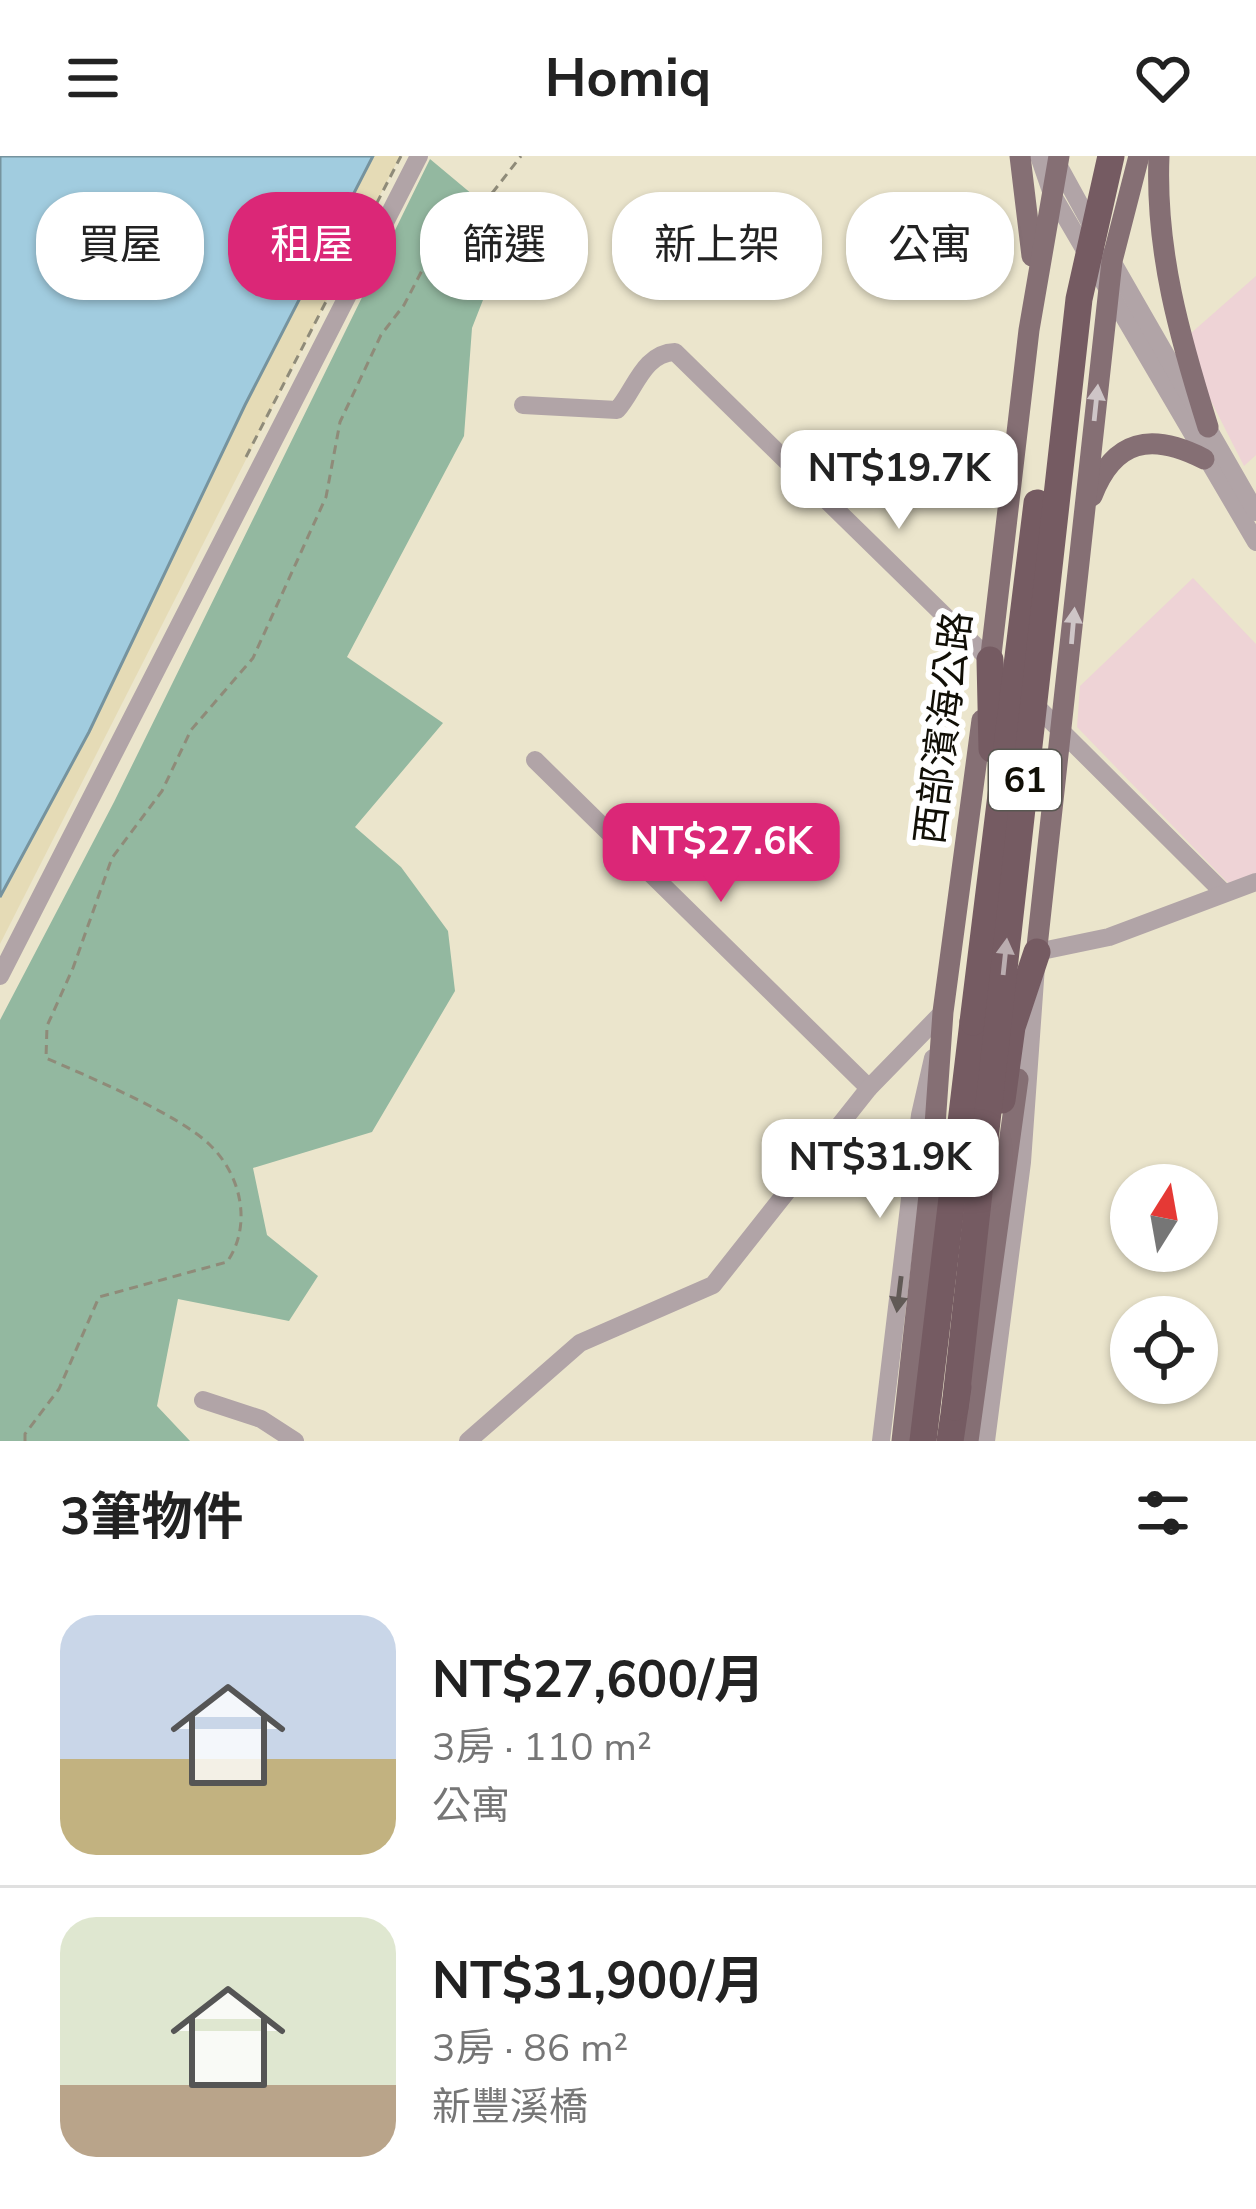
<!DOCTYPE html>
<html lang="zh-TW">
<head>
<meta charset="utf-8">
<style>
	body { margin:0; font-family:"Nunito Sans","Noto Sans TC",sans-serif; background:#f6f6f6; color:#222; height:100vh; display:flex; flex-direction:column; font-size:45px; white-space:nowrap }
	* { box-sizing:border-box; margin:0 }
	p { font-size:39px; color:#767676 }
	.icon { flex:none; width:66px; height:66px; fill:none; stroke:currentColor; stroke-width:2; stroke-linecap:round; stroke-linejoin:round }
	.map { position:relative; height:1285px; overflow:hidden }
	.sheet { display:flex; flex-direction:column; background:#fff; flex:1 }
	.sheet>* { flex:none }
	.banner { position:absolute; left:36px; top:36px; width:1185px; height:108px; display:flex; gap:24px }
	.needle { width:78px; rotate:11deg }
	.tools { position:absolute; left:1110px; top:1008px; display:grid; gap:24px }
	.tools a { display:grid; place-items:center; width:108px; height:108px; border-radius:50%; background:#fff; box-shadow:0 3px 9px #0004; font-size:60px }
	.price { position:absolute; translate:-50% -102px; padding:0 27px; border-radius:24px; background:#fff; color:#222; font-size:39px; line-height:78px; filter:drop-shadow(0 3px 6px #0008) }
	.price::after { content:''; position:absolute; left:50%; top:72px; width:36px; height:27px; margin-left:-18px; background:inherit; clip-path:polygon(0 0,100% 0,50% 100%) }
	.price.selected { background:#db2777; color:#fff }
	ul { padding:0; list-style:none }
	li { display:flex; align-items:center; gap:36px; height:300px; padding:0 60px }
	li+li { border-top:3px solid #e0e0e0 }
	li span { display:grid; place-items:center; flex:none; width:336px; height:240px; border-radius:36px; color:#555 }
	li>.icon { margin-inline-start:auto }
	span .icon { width:144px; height:144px; fill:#fffc; stroke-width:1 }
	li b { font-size:51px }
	h2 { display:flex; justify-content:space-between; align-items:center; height:144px; padding:0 60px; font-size:51px }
	.chip { padding:0 42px; border-radius:48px; background:#fff; box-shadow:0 3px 9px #0004; font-size:42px; line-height:108px }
	.chip.selected { background:#db2777; color:#fff }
	header { display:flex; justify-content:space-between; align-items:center; height:156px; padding:0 60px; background:#fff; font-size:54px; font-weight:700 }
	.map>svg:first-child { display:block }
	.industrial { fill:#eed3d6 }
	.forest { fill:#93b8a0 }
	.sand { fill:#e5dbb6 }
	.water { fill:#a1ccdf; stroke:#76939e; stroke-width:3 }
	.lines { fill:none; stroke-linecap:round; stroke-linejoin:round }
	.path { stroke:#8f8b79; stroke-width:3; stroke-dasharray:9 6; stroke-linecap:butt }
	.minor { stroke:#b1a4a7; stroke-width:18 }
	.major { stroke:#856f74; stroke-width:21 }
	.highway { stroke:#755b62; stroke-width:27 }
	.highway-bridge { stroke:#755b62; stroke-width:27 }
	.oneway { fill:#cec5c7 }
	.oneway2 { fill:#baadb0 }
	.oneway3 { fill:#615a56 }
	.labels { text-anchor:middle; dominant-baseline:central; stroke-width:12; stroke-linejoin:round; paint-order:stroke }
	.shield { fill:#fff; stroke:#585751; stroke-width:3 }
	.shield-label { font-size:36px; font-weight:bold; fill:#110f06 }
	.street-label { font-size:39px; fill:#110f06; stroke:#fff }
</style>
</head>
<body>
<header><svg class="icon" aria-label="menu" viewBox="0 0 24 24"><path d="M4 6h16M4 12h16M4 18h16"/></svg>Homiq<svg class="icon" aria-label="heart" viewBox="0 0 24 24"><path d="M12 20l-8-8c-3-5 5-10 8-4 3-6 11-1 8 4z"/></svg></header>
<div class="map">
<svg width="1256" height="1285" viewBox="0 0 1256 1285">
	<rect width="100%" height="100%" fill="#ebe5cc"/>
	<!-- industrial -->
	<g class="industrial">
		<polygon points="1256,120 1256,299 1244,310 1207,237 1190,178"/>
		<polygon points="1193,422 1256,488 1256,718 1228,727 1077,571 1080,530"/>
	</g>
	<!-- forest -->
	<polygon class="forest" points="430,3 491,54 501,98 472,172 464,280 347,501 443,567 355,671 401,711 448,775 455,835 372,976 253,1012 267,1079 318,1120 289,1165 178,1143 157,1250 190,1285 0,1285 0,864 114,646"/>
	<!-- sand -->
	<polygon class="sand" points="360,0 400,0 0,788 0,708"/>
	<!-- water -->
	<polygon class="water" points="0,0 373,0 245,249 89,576 0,741"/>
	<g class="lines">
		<!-- path -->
		<g class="path">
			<polyline points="246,301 401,0"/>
			<path d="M25 1285V1278L59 1233 99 1141 227 1106C252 1070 242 1020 210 989 180 959 87 920 46 902L47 870 73 812 112 702 162 635 191 574 253 502 326 341 340 266 381 179 404 149 452 57 493 36 521 0"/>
		</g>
		<!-- minor -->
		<g class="minor">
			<polyline points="1039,0 1052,38 1256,386"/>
			<polyline points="1056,5 1095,76"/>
			<polyline points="1109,100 1256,356"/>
			<path d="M523 249 617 254C635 234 643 197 675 196L995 509"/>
			<polyline points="1032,546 1224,737"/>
			<polyline points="535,604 869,932"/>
			<polyline points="0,820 419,0"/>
			<polyline points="203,1244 261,1263 295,1285"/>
			<polyline points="468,1285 580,1187 713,1129 869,932 943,856"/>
			<polyline points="881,1285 920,959 933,902"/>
			<polyline points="986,1285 1022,1006 1037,796 1109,781 1256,726"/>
		</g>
		<!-- major -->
		<g class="major">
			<polyline points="1020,0 1032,100"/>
			<path d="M1159 0C1155 95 1180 182 1208 271"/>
			<path d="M1092 340C1114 283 1151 276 1204 303"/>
			<polyline points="989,516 1029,174 1059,0"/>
			<polyline points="1035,809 1112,105 1139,0"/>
			<polyline points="902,1285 932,1012 943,856 982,564"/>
			<polyline points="968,1285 1018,923"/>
		</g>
		<!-- highway -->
		<g class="highway">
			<polyline points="1002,944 1012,871 1037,796"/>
			<polyline points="923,1285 973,866"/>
			<polyline points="950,1285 958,1231"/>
		</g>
		<!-- highway-bridge -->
		<g class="highway-bridge">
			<polyline points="990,504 992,593"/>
			<polyline points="973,866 1037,347"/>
			<polyline points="955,1251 1079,143 1111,0"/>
		</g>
	</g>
	<!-- one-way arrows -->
	<defs><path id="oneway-solid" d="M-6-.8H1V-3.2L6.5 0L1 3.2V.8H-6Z" transform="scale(3)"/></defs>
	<g class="oneway">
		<use href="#oneway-solid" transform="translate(1096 247) rotate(-84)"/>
		<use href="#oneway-solid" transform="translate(1073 470) rotate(-85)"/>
	</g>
	<use class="oneway2" href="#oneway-solid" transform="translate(1005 801) rotate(-84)"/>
	<use class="oneway3" href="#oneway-solid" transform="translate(899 1138) rotate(97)"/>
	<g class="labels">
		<!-- shield labels -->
		<rect class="shield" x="989" y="594" width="72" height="60" rx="9"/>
		<g class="shield-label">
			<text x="1025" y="624">61</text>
		</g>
		<!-- street labels -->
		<g class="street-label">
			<text transform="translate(944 572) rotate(-83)">西部濱海公路</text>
		</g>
	</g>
</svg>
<div class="tools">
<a><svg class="needle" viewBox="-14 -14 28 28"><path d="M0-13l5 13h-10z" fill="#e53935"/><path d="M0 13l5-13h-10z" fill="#767676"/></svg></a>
<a><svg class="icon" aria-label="locate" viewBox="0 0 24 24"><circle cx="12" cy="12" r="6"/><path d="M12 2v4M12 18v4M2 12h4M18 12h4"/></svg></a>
</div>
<b class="price" style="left:899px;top:376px">NT$19.7K</b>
<b class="price selected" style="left:721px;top:749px">NT$27.6K</b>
<b class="price" style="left:880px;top:1065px">NT$31.9K</b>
<div class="banner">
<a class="chip">買屋</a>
<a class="chip selected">租屋</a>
<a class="chip">篩選</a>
<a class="chip">新上架</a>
<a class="chip">公寓</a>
</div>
</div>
<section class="sheet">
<h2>3筆物件<svg class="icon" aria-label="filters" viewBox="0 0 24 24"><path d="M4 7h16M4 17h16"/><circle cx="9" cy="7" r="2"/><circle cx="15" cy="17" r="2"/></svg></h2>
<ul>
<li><span style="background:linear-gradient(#c9d6e8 60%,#c2b280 0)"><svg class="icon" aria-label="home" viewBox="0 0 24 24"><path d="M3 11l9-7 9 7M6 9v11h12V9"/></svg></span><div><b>NT$27,600/月</b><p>3房 · 110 m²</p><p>公寓</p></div></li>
<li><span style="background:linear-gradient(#dfe7d0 70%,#b9a48a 0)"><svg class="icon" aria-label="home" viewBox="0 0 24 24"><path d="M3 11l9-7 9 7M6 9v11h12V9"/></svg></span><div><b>NT$31,900/月</b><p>3房 · 86 m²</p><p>新豐溪橋</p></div></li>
</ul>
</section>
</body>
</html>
